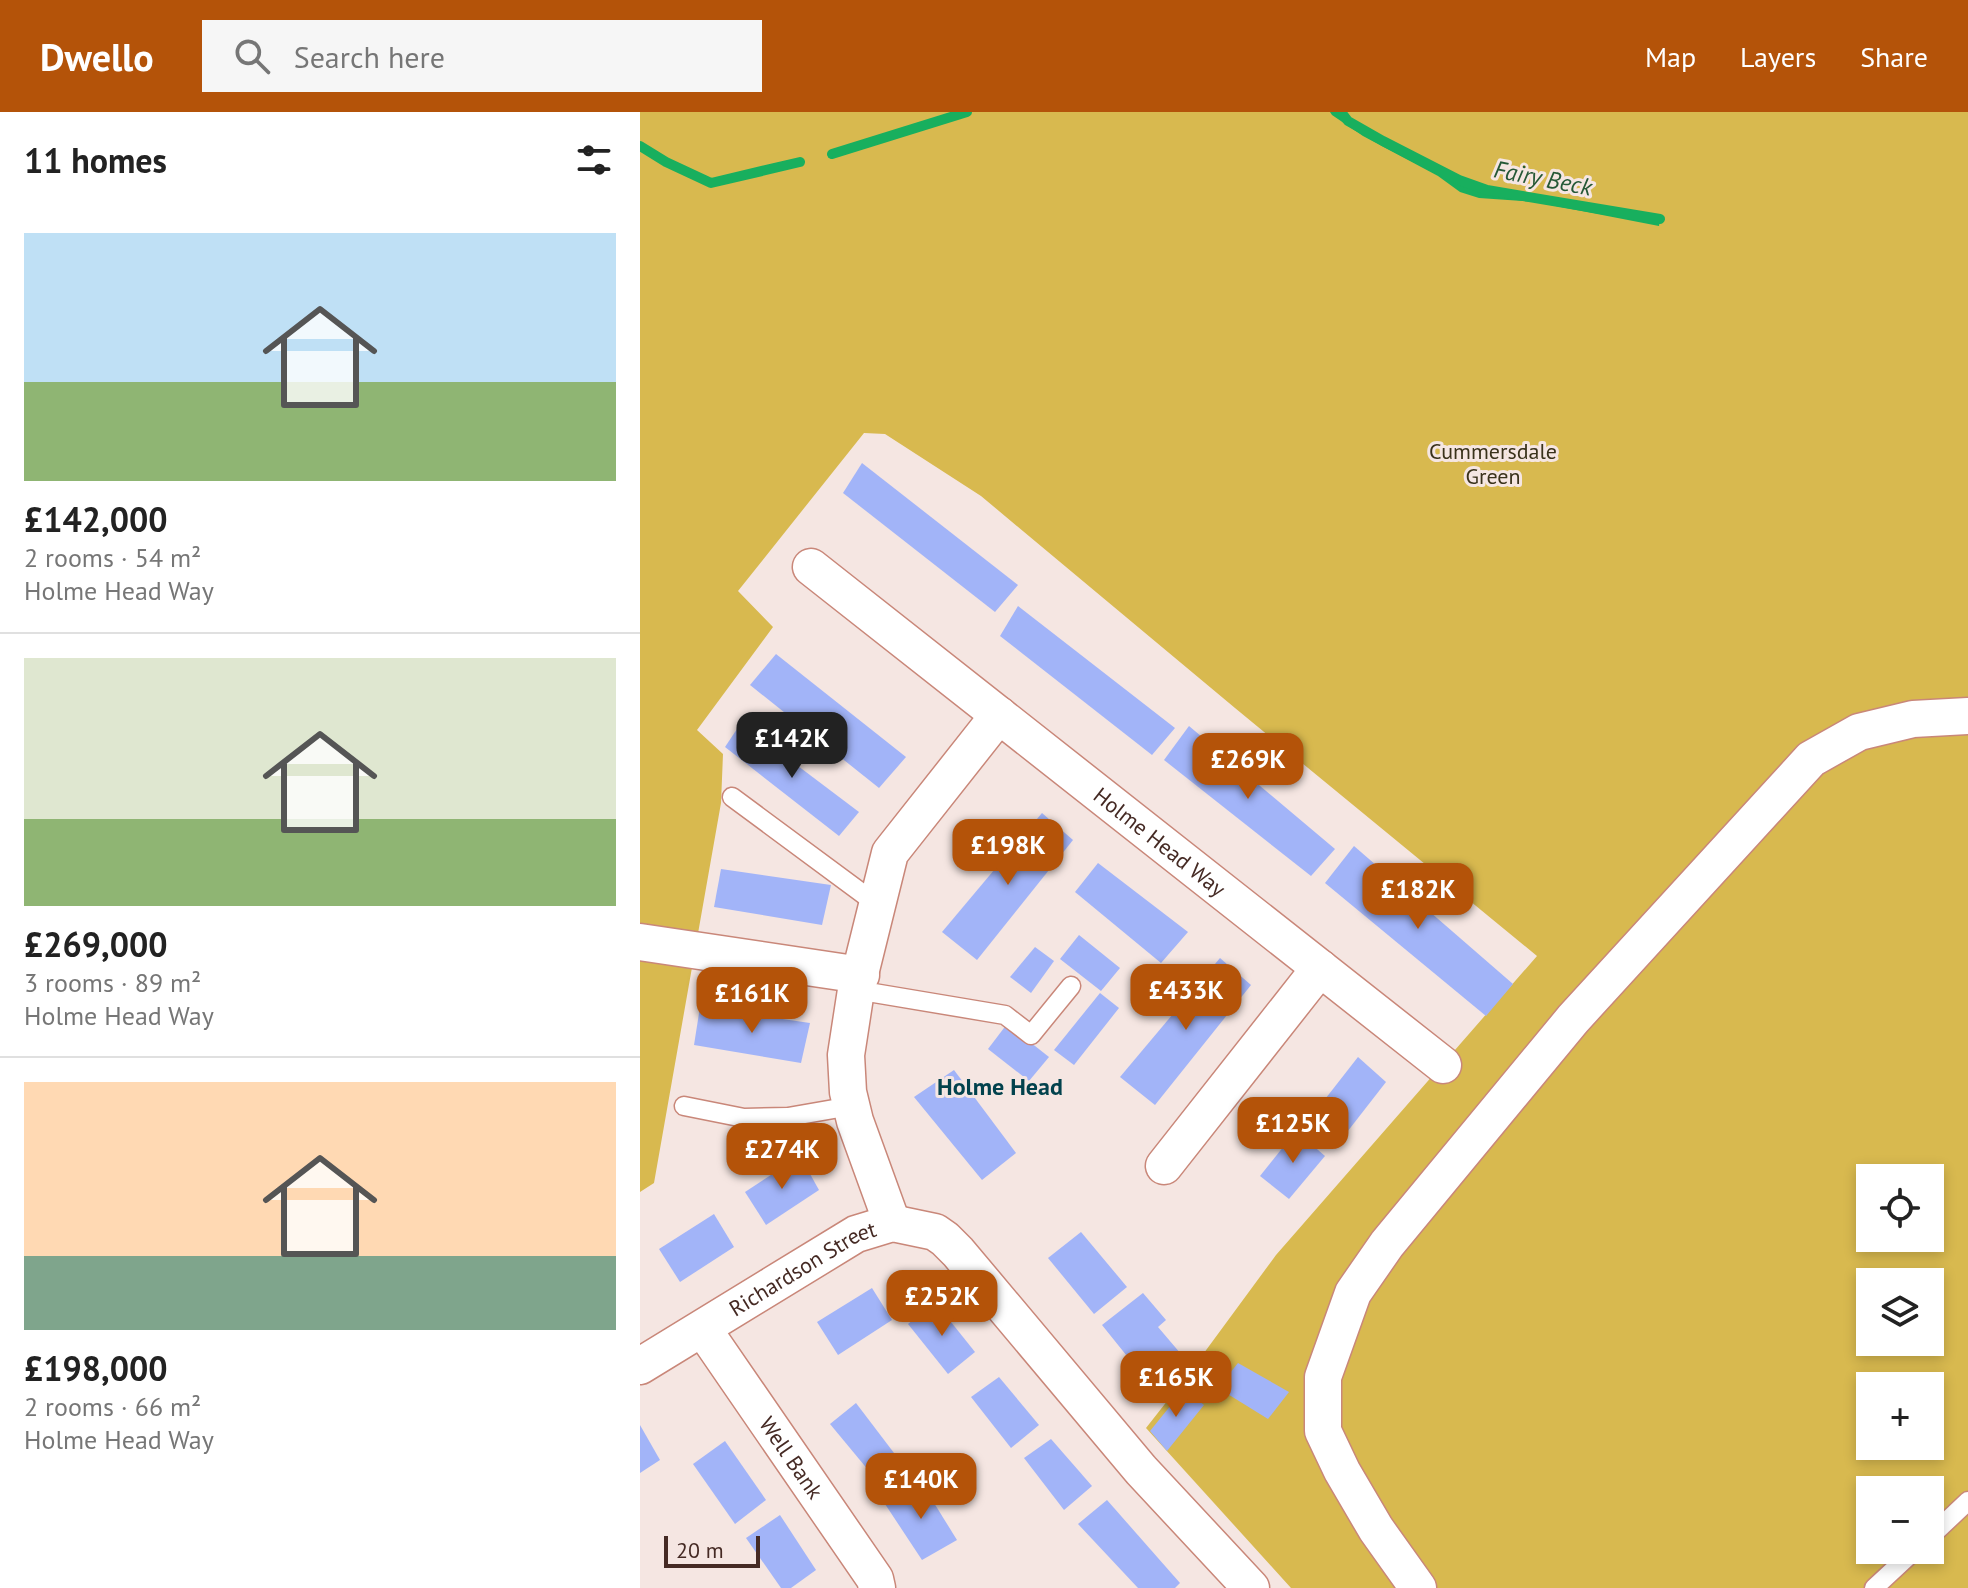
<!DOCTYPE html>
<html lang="en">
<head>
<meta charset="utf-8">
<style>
	body { margin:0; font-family:"PT Sans",sans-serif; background:#f6f6f6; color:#222; height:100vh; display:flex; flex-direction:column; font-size:30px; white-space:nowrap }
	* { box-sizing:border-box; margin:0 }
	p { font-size:26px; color:#767676 }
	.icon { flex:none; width:44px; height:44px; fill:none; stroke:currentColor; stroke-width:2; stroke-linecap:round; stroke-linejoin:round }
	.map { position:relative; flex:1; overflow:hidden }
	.side { display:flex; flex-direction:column; background:#fff; width:640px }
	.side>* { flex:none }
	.controls { position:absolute; left:1216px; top:1052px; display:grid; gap:16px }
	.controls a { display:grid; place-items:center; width:88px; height:88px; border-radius:0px; background:#fff; box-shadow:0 4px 12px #0003; font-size:40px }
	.scale { position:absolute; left:24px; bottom:20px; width:96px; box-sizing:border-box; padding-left:8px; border:4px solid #452a24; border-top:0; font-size:22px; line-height:28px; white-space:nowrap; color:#452a24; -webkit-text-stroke:6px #f5e6e2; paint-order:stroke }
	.price { position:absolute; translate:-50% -68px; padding:0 18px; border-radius:16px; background:#b45309; color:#fff; font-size:26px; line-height:52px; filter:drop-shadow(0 2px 4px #0008) }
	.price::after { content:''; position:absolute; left:50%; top:48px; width:24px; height:18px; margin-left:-12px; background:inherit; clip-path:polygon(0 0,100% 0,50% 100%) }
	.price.selected { background:#222; color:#fff }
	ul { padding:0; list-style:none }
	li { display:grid; align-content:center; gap:16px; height:424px; padding:0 24px }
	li+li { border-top:2px solid #e0e0e0 }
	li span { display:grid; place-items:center; height:248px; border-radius:0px; color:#555 }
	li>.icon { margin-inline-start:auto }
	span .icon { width:144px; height:144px; fill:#fffc; stroke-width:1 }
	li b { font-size:34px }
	h2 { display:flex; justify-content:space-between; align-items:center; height:96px; padding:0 24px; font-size:34px }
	header { display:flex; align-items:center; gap:48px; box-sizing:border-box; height:112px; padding:0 40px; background:#b45309; color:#fff }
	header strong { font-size:38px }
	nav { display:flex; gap:44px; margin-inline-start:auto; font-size:28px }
	.search { width:560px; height:72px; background:#f6f6f6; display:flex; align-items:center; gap:20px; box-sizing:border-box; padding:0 28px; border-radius:0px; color:#767676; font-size:30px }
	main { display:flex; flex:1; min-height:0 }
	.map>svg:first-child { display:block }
	.green { fill:#d8b94f; fill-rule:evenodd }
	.water { fill:#18af5e }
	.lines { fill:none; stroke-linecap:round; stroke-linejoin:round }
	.stream { stroke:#18af5e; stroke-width:10 }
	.building { fill:#a2b4f8 }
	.service-casing { stroke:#c98779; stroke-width:21 }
	.minor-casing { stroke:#c98779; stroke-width:39 }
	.service { stroke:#fff; stroke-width:18 }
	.minor { stroke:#fff; stroke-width:36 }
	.labels { text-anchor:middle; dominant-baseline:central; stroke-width:6; stroke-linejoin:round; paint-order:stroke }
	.park-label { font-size:22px; fill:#3a321b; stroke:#f5e6e2 }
	.street-label { font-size:22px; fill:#452a24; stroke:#f5e6e2 }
	.water-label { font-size:24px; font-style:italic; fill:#255836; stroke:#f5e6e2 }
	.neighbourhood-label { font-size:24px; font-weight:bold; fill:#02424d; stroke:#f5e6e2 }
</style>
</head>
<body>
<header>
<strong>Dwello</strong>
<div class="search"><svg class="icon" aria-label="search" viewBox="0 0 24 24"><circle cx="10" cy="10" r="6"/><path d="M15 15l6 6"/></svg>Search here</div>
<nav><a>Map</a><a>Layers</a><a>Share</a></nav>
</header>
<main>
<section class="side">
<h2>11 homes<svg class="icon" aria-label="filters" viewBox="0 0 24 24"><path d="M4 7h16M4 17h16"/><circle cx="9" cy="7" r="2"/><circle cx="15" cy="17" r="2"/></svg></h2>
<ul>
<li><span style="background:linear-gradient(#bfe0f5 60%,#8fb573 0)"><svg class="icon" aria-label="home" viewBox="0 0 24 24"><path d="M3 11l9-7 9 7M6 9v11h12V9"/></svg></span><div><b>£142,000</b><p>2 rooms · 54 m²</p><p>Holme Head Way</p></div></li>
<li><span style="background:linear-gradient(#dfe7d0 65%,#8fb573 0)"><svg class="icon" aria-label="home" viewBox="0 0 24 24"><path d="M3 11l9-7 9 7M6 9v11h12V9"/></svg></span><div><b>£269,000</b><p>3 rooms · 89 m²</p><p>Holme Head Way</p></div></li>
<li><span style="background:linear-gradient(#ffd9b3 70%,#7fa58c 0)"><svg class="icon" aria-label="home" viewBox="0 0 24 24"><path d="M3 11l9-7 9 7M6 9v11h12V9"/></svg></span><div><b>£198,000</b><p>2 rooms · 66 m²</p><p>Holme Head Way</p></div></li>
</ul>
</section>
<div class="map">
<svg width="1328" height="1476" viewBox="0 0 1328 1476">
	<rect width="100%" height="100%" fill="#f5e6e2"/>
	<!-- green -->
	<path class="green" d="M0 0H1328V1476H651L506 1316 550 1260 636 1143 897 844 595 596 341 384 245 322 224 321 98 479 133 515 57 618 83 642 81 691 14 1071 0 1080ZM1230 1066H1290V1126H1230ZM1230 1170H1290V1230H1230ZM1230 1274H1290V1334H1230ZM1230 1378H1290V1438H1230Z"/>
	<!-- water -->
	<polygon class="water" points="690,0 701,0 708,9 743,29 819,68 847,77 1020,107 1019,114 895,90 839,86 820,80 798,64 723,24 692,3"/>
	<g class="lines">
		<!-- stream -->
		<g class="stream">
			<polyline points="701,0 708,9 743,29 819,68 847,78 1020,107"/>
			<polyline points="0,34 26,50 71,71 160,50"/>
			<polyline points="192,42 327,0"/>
		</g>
	</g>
	<!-- building -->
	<g class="building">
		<polygon points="222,351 378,473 355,500 203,381"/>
		<polygon points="378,494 535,616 512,643 360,524"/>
		<polygon points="136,542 266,645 239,676 110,573"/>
		<polygon points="101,611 219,700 199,724 85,635"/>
		<polygon points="549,614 695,737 671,764 524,648"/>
		<polygon points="402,701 433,728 337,848 302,820"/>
		<polygon points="714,734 873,872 846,904 685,771"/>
		<polygon points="458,751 548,820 521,851 435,780"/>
		<polygon points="81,757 191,773 182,813 74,795"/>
		<polygon points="439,823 480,856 461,879 420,847"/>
		<polygon points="395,835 414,849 391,881 370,865"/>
		<polygon points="580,846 611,873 515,993 480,965"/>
		<polygon points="460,881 479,896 434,953 414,938"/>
		<polygon points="60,895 170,911 161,951 54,933"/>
		<polygon points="367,912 409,945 389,969 348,937"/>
		<polygon points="718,945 746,970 704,1024 675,1000"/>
		<polygon points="314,958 376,1041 342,1068 274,985"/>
		<polygon points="656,1019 685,1044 649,1087 620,1064"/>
		<polygon points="160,1044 179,1078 126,1113 105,1080"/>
		<polygon points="74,1102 94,1135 40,1170 19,1137"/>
		<polygon points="441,1120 487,1175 454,1202 408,1146"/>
		<polygon points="232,1176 252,1208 198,1243 177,1210"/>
		<polygon points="503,1181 526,1208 518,1215 541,1242 507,1269 462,1213"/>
		<polygon points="295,1190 335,1240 308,1262 268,1212"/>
		<polygon points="598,1251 649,1280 628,1307 578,1276"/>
		<polygon points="359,1265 399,1313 371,1336 331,1285"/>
		<polygon points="544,1277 564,1293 527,1339 510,1319"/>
		<polygon points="216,1291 254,1341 229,1359 190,1312"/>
		<polygon points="0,1313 20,1348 0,1361"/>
		<polygon points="411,1327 452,1374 424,1398 384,1346"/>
		<polygon points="85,1329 126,1388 95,1412 53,1352"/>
		<polygon points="281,1370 317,1428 282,1448 245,1392"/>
		<polygon points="467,1388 540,1471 535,1476 498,1476 438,1412"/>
		<polygon points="140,1403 176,1458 151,1476 141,1476 106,1426"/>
	</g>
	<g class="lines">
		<defs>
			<g id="service">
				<polyline points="92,685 238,793"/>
				<polyline points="216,878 365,903 391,923 431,874"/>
				<polyline points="44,994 104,1006 148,1005 211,994"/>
				<polyline points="1290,1425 1328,1389"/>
				<polyline points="1234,1476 1275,1438"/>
			</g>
			<g id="minor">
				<path id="s1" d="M171 455 803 953"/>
				<polyline points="0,830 221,863"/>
				<polyline points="524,1054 680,856"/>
				<polyline points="252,1111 215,1009 208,980 206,943 216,878 250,741 359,603"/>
				<path id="s2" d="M63 1217 235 1467 237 1476"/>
				<path id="s3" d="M0 1254 216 1122 252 1111 295 1120 305 1127 318 1140 501 1358 611 1476"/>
				<polyline points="778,1476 736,1417 702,1359 683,1319 683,1265 713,1181 747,1132 933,907 1171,647 1219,620 1273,607 1328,604"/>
			</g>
		</defs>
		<!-- service casing -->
		<use href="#service" class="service-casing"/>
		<!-- minor casing -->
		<use href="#minor" class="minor-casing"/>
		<!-- service -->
		<use href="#service" class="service"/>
		<!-- minor -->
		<use href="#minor" class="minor"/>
	</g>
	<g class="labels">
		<!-- park labels -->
		<g class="park-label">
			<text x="853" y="339">Cummersdale<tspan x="853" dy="25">Green</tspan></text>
		</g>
		<!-- street labels -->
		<g class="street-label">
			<text stroke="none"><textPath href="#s1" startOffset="444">Holme Head Way</textPath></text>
			<text stroke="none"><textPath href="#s3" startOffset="190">Richardson Street</textPath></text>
			<text stroke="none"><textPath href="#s2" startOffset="156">Well Bank</textPath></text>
		</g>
		<!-- water labels -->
		<g class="water-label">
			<text transform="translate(903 66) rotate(11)">Fairy Beck</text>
		</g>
		<!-- neighbourhood labels -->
		<g class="neighbourhood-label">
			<text x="360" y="974">Holme Head</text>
		</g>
	</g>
</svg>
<div class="controls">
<a><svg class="icon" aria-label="locate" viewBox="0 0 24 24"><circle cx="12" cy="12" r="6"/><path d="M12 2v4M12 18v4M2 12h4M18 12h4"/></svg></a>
<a><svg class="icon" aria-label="layers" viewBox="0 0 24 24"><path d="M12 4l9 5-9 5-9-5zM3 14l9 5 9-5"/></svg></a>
<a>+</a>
<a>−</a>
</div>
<div class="scale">20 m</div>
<b class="price selected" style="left:152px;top:668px">£142K</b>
<b class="price" style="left:608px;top:689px">£269K</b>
<b class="price" style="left:368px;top:775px">£198K</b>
<b class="price" style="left:778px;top:819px">£182K</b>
<b class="price" style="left:546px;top:920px">£433K</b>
<b class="price" style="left:112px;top:923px">£161K</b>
<b class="price" style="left:653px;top:1053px">£125K</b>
<b class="price" style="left:142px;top:1079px">£274K</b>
<b class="price" style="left:302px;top:1226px">£252K</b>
<b class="price" style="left:536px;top:1307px">£165K</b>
<b class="price" style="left:281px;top:1409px">£140K</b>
</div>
</main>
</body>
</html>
